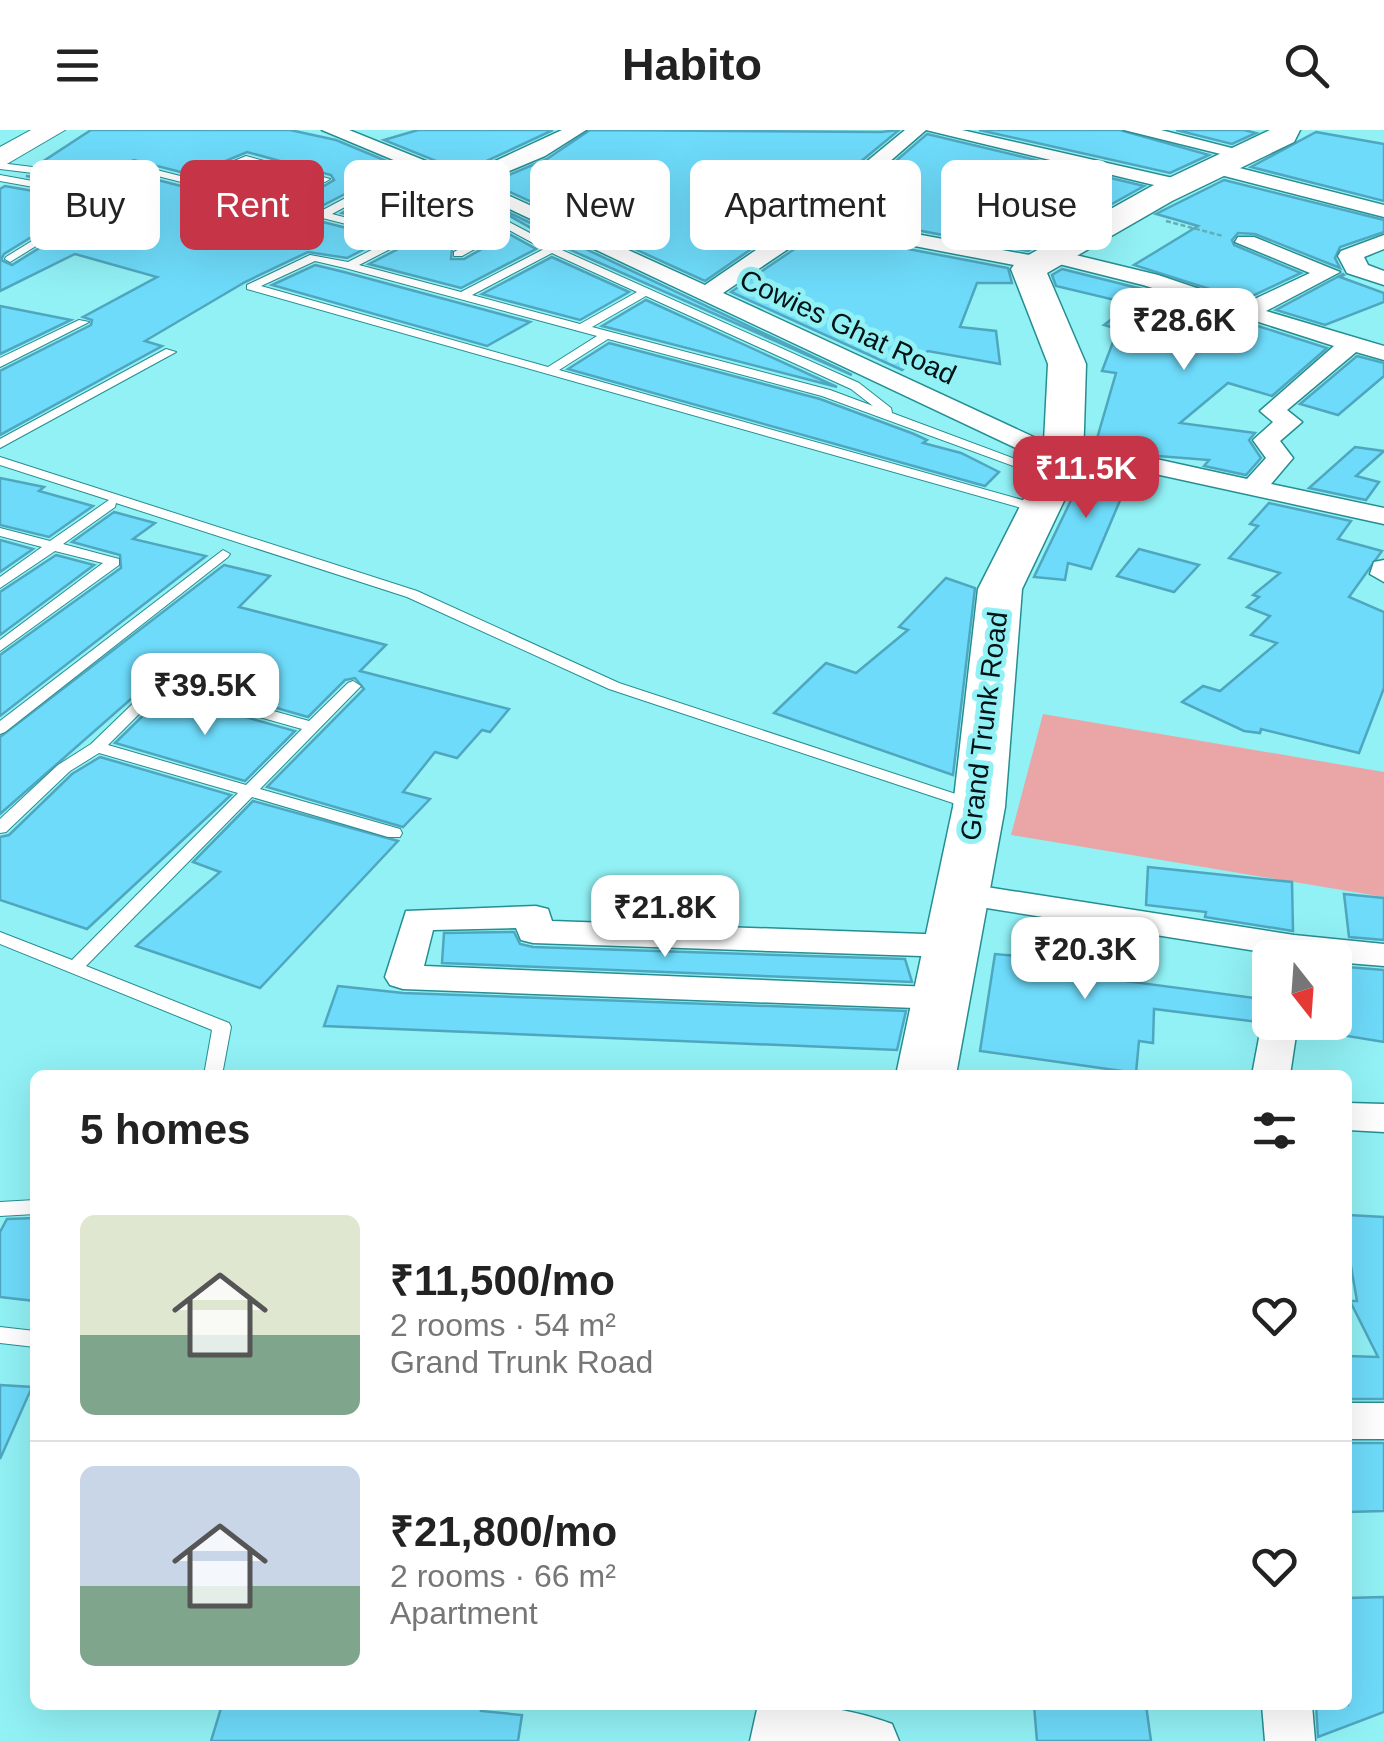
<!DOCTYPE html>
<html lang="en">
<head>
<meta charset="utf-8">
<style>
	body { margin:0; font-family:Arial,sans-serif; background:#f2f2f2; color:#222; height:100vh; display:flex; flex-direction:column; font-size:38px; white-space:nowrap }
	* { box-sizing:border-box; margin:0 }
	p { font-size:32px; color:#767676 }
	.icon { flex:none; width:55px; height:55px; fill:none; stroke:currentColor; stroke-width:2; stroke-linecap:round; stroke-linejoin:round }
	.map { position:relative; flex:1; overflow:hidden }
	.side { position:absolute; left:30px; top:940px; width:1322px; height:640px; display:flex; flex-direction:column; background:#fff; border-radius:15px; box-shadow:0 10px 40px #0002 }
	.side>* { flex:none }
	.top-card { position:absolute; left:30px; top:30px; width:1325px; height:90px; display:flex; gap:20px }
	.needle { width:65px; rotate:163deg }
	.fabs { position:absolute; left:1252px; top:810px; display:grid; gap:20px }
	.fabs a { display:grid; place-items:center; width:100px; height:100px; border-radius:15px; background:#fff; box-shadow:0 10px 40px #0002; font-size:50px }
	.price { position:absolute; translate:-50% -85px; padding:0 22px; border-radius:20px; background:#fff; color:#222; font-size:32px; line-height:65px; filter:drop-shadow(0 2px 5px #0008) }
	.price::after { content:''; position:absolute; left:50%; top:60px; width:30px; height:22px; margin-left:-15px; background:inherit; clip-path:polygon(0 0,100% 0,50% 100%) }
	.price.active { background:#c63547; color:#fff }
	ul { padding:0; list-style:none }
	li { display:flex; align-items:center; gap:30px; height:250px; padding:0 50px }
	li+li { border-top:2px solid #e0e0e0 }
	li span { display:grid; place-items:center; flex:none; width:280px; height:200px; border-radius:15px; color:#555 }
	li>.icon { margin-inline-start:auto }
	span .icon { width:120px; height:120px; fill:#fffc; stroke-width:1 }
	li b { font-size:42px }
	h2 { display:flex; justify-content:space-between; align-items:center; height:120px; padding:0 50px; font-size:42px }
	.chip { padding:0 35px; border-radius:15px; background:#fff; box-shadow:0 10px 40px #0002; font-size:35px; line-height:90px }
	.chip.active { background:#c63547; color:#fff }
	header { display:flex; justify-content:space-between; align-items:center; height:130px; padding:0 50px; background:#fff; font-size:45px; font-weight:800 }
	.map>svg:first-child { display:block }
	.green { fill:#eaa6a6 }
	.building { fill:#6edbfa; stroke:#4fa7bf; stroke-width:2.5 }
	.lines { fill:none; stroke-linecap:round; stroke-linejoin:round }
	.lane-casing { stroke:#258e92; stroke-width:2 }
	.street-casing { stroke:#258e92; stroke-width:3 }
	.secondary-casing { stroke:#258e92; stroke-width:2 }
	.primary-casing { stroke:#258e92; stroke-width:3 }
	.path { stroke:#65adb0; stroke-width:2.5; stroke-dasharray:5 2.5; stroke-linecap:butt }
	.lane { fill:#fff; fill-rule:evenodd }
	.street { fill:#fff; fill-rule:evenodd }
	.secondary { fill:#fff; fill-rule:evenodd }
	.primary { fill:#fff; fill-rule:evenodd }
	.labels { text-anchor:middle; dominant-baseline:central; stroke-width:10; stroke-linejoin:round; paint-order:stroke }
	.far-street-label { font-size:28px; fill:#011314; stroke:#91f1f5 }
</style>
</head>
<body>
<header><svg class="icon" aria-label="menu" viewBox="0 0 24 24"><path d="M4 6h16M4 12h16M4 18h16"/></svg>Habito<svg class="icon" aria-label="search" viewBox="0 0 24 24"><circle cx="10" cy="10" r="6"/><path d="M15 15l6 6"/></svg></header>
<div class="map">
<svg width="1384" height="1611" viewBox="0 0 1384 1611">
	<rect width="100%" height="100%" fill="#91f1f5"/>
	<!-- green -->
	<polygon class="green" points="1043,584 1384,642 1384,767 1011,705"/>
	<!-- building -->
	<g class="building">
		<polygon points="91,0 290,0 336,10 430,49 391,40 320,77 214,51 247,36 324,56 334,50 331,45 247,22 192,45 134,30 105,42 39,34"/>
		<polygon points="418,0 553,0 463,42 384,10"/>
		<polygon points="590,0 881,2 899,0 773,104 705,151 490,53 547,29"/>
		<polygon points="979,0 1120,0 1209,25 1170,43"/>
		<polygon points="1176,0 1244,0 1256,3 1232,14"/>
		<polygon points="1316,2 1384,14 1384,71 1251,37"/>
		<polygon points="927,4 1144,56 1028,121 842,86 826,95 840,106 1008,138 1012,153 977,153 960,197 996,201 1000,234 928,221 902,240 731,162 793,120"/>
		<polygon points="134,44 386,108 347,128 308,122 245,152 145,211 162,216 0,305 0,241 91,195 92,190 83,187 157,147 75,124 0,161 0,59 5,56 90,71 4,124 1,130 12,135 118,69 110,61 26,46 107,56"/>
		<polygon points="1224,50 1384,90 1384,102 1340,117 1335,128 1340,138 1255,104 1238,103 1232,110 1234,115 1301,143 1244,170 1134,135 1198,96 1156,84"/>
		<polygon points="398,53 455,73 444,79 382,61"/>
		<polygon points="365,70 425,88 405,99 342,83"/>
		<polygon points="487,73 499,78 852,245 566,118"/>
		<polygon points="472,81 494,96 452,119 451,129 464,129 509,104 536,119 461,158 369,134"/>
		<polygon points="552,127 554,128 629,162 580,190 482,164"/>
		<polygon points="315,135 344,142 530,192 487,216 272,155"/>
		<polygon points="1062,139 1142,159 1327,218 1272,266 1228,253 1180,293 1255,303 1249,310 1261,328 1246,345 1204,336 1209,330 1158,326 1096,312 1116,243 1102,241 1118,199 1104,195 1132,174 1056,156 1052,145"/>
		<polygon points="1343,144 1344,145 1340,147 1384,163 1384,172 1325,195 1276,180"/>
		<polygon points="646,170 837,257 602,196"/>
		<polygon points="0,176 71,190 0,224"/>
		<polygon points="609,213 820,269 914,304 927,310 923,313 961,323 999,342 985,356 568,239"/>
		<polygon points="1357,226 1384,233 1384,246 1338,285 1300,274"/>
		<polygon points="1355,317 1384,321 1356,346 1379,352 1366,370 1309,358"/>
		<polygon points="1089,333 1142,345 1136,356 1127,354 1091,439 1068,433 1065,450 1034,447"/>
		<polygon points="0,348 44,357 39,361 93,376 49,407 0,395"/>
		<polygon points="1269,373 1351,391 1338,409 1382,421 1349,467 1384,482 1384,558 1359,623 1261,599 1260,603 1244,601 1182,572 1203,556 1220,561 1277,513 1251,505 1270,486 1247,477 1259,467 1253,465 1280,443 1229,428 1258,396 1250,394"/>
		<polygon points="114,382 155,393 133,409 206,426 0,586 0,525 121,438 120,425 72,412"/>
		<polygon points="0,410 33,419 0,442"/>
		<polygon points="1139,419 1199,435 1174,462 1117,446"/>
		<polygon points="56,425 94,435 0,505 0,462"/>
		<polygon points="224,435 270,446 239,477 386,515 360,541 509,579 490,602 482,600 457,628 435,622 403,662 430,669 403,697 267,657 364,559 355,548 345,550 308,587 179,550 148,554 0,684 0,607"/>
		<polygon points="946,448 975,458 953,645 774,583 826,533 856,543 908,500 899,497"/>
		<polygon points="178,568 295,601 245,651 115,613 160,569"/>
		<polygon points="100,627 231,665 87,799 0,770 0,707 9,705 72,644"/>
		<polygon points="253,671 398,711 260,858 136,816 220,742 193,732"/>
		<polygon points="1148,737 1292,752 1293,801 1205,787 1206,782 1146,775"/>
		<polygon points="1344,764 1384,768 1384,810 1349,807"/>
		<polygon points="1026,793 1126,811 1120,837 1125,838 1125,851 1270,870 1270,878 1258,892 1154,879 1153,913 1139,911 1136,943 980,921 995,824 1017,826"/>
		<polygon points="514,802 520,814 533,817 905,829 912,852 442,833 444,803"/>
		<polygon points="1335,836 1384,840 1384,912 1335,904"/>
		<polygon points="338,856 403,863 906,881 897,920 324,896"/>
		<polygon points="1348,1085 1384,1087 1384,1269 1348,1269 1348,1226 1378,1227 1350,1171 1357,1171 1348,1119"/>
		<polygon points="35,1088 35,1171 0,1167 0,1102 7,1089"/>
		<polygon points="0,1255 32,1257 0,1329"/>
		<polygon points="1348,1313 1384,1313 1384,1381 1348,1382"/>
		<polygon points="1384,1467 1384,1582 1318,1607 1316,1575 1348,1575 1348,1468"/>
		<polygon points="222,1575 482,1575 481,1581 522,1585 518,1611 211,1611"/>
		<polygon points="1034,1575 1146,1575 1151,1611 1037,1611"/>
	</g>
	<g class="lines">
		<defs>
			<g id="lane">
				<path d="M246 26 330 49 325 52 247 32 203 52 321 81 393 43H401L477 70 494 84 564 121 859 253 891 278 892 283 1061 346 1059 349H1049L822 266 608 209 559 240 1044 376 1046 379 1039 383 247 159V155L310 125 348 132 397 107 134 40 107 52 0 39V33L106 46 133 34 192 49ZM398 49 464 72 444 83 372 62ZM365 66 435 87 405 103 332 84ZM472 77 501 96 454 122V126H462L509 100 544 119 461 162 359 135ZM552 123 556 125 637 162 580 194 472 165ZM315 131 345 138 597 206 548 237 261 156ZM646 166 851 259 873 276 830 260 592 197Z"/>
				<polygon points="0,45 109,65 114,68 10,132 5,129 6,127 100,69 0,51"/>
				<polygon points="79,190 89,192 0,237 0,228"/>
				<polygon points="166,219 176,222 0,318 0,309"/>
				<polygon points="0,327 417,461 619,553 980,672 982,675 980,678 968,678 609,559 407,467 116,373 115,377 63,414 119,429 119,435 0,521 0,510 103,433 55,421 0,458 0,447 42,417 0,406 0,398 50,411 109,370 0,335"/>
				<polygon points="223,420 230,424 228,427 5,602 0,604 0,591"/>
				<path d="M353 551 361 556 358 559 260 659 400 699 402 703 400 707H388L252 667 86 836 229 893 231 897 222 945H204L212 900 0 814V802L72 830 238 663 99 623 70 641 6 702 0 703V689L58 635 91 614 149 558 178 554 309 591 348 553ZM178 564 302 599 246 655 108 615 158 565Z"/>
				<polygon points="35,1070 35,1084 0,1086 0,1072"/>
				<polygon points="0,1197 35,1201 35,1217 0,1213"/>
			</g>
			<g id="street">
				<polygon points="322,0 349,0 463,46 562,0 586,0 545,26 481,53 705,155 775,107 905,0 962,0 1186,51 1186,59 1179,61 926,0 791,117 723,163 1053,316 1065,309 1247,349 1266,328 1253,310 1273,292 1260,281 1334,216 1143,155 1051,132 1040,140 841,102 830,96 841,90 1040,127 1051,119 1158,145 1244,174 1310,143 1235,112 1238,107 1254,107 1340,142 1266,181 1384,216 1384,230 1356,222 1287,280 1302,292 1280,311 1293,328 1271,354 1384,378 1384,394 1073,326 1072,336 1054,336 501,75"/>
				<polygon points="1124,0 1161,0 1255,24 1245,30"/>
				<polygon points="1216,32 1384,75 1384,87 1209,42 1206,38"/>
				<polygon points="1384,105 1384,119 1364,127 1368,135 1384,141 1384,155 1347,143 1338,126 1341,121"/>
				<polygon points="1384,430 1384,452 1370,444 1374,432"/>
				<polygon points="961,753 1294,805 1384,814 1384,836 1335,832 1335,828 1294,827 949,772 944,764 949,756"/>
				<polygon points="536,776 548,779 552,791 952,805 964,808 970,816 964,824 952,827 533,813 521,810 516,798 433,800 424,836 955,858 960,867 955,876 942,879 403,859 390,855 385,847 406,781"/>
				<polygon points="1270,882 1270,892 1298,892 1290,945 1252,945 1262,892"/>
				<polygon points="1348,973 1384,974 1384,1002 1348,1000"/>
				<rect x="1348" y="1273" width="36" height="36"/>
				<path d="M775 1575C817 1575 852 1579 892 1594L899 1611H791L776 1605 769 1589Z"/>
				<polygon points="1262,1575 1312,1575 1315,1611 1265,1611"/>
			</g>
			<polygon id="secondary" points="31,0 65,0 0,38 0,17"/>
			<g id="primary">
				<polygon points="1270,0 1300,0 1294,12 1172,71 1047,143 1086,234 1083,331 1022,459 1005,677 956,945 896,945 953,677 978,459 1043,331 1048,234 1011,139 1016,132 1150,57"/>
				<polygon points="758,1575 836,1575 830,1611 750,1611"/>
			</g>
		</defs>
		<!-- lane casing -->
		<use href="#lane" class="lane-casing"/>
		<!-- street casing -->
		<use href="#street" class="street-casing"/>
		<!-- secondary casing -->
		<use href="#secondary" class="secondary-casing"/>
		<!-- primary casing -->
		<use href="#primary" class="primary-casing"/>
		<!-- path -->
		<polyline class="path" points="1166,91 1223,106"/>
		<!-- lane -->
		<use href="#lane" class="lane"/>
		<!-- street -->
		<use href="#street" class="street"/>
		<!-- secondary -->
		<use href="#secondary" class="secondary"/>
		<!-- primary -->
		<use href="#primary" class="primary"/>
	</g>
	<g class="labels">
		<!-- far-street labels -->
		<g class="far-street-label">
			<text transform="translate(848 197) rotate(25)">Cowies Ghat Road</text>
			<text transform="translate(984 596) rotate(-83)">Grand Trunk Road</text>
		</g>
	</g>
</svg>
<div class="fabs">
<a><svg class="needle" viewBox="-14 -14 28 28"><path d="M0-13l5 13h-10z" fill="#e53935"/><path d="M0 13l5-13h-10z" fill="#767676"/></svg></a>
</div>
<b class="price" style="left:1184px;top:243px">₹28.6K</b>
<b class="price active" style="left:1086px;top:391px">₹11.5K</b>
<b class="price" style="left:205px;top:608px">₹39.5K</b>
<b class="price" style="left:665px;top:830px">₹21.8K</b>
<b class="price" style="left:1085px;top:872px">₹20.3K</b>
<div class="top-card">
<a class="chip">Buy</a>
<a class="chip active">Rent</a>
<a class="chip">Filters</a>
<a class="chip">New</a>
<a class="chip">Apartment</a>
<a class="chip">House</a>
</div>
<section class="side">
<h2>5 homes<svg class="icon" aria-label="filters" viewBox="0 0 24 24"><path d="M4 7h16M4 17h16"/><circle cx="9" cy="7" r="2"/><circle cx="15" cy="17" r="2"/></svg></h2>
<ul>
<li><span style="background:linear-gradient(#dfe7d0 60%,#7fa58c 0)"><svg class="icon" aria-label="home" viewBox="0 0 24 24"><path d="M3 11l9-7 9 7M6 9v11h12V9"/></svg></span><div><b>₹11,500/mo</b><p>2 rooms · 54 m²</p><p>Grand Trunk Road</p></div><svg class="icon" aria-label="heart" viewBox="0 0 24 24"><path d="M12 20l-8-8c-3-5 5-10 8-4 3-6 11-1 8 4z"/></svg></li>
<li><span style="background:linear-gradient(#c9d6e8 60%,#7fa58c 0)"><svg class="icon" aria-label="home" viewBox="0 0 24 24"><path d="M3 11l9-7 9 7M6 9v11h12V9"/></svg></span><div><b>₹21,800/mo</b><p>2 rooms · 66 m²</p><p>Apartment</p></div><svg class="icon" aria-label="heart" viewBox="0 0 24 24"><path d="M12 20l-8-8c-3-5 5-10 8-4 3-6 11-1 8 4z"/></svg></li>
</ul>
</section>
</div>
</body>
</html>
